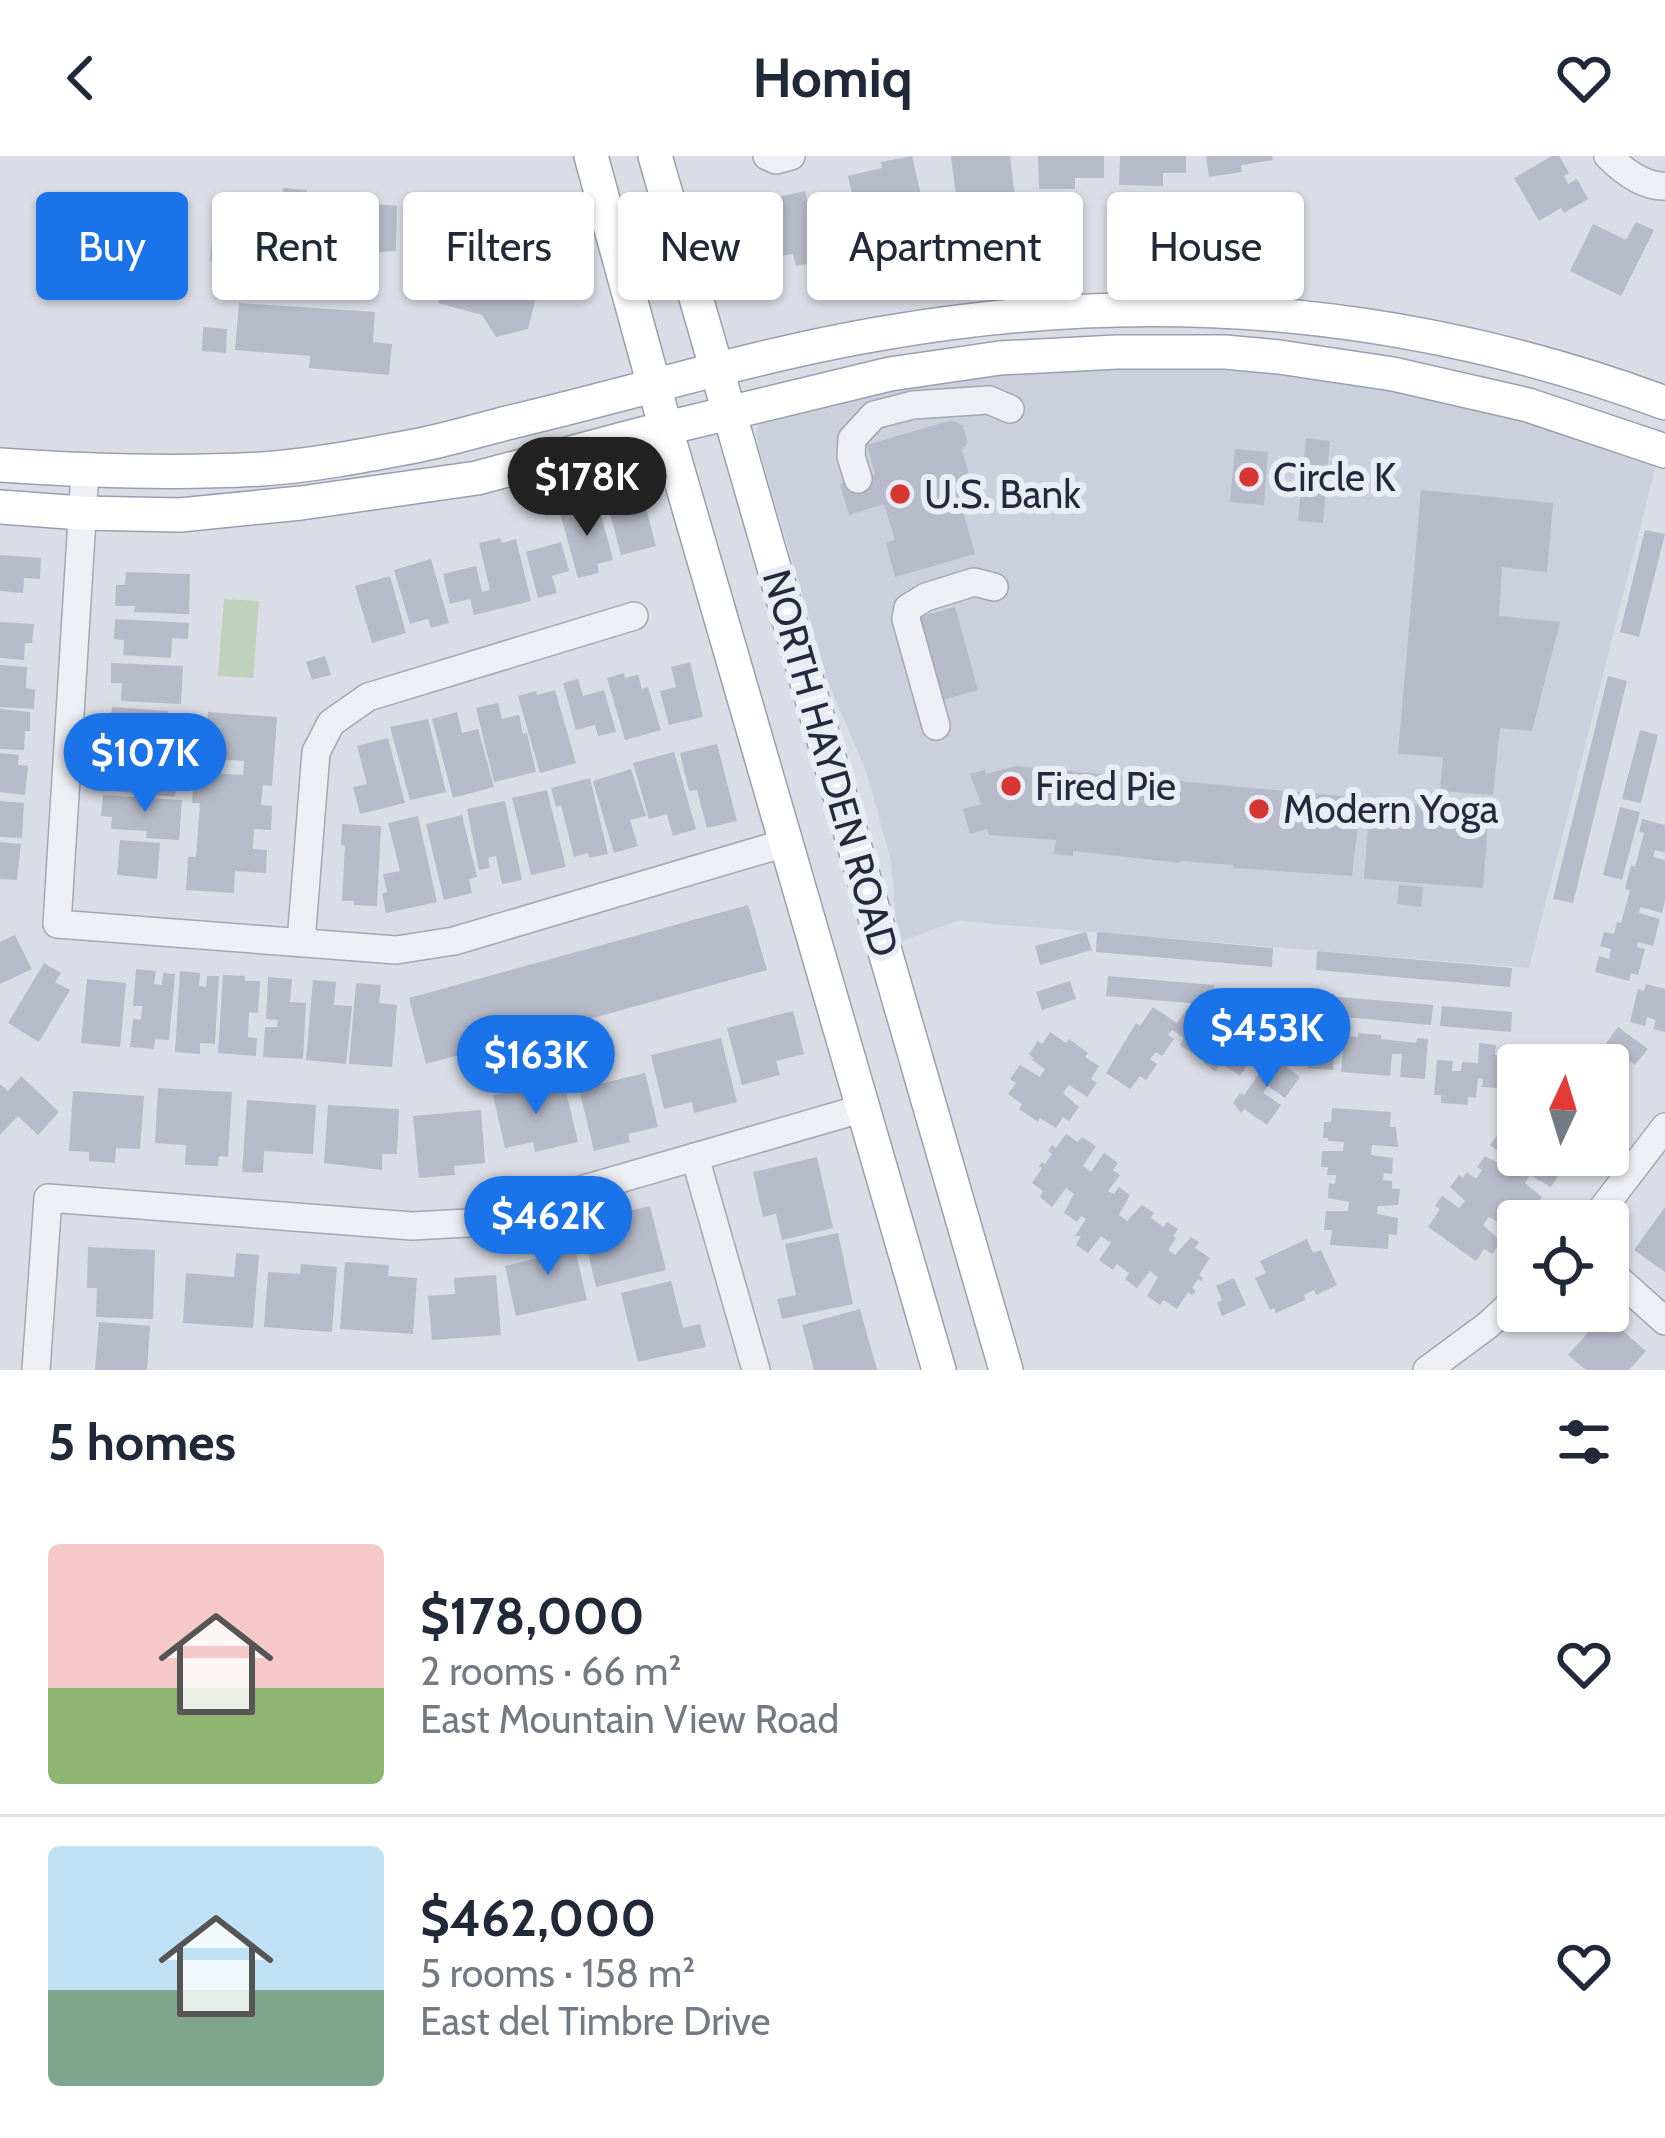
<!DOCTYPE html>
<html lang="en">
<head>
<meta charset="utf-8">
<style>
	body { margin:0; font-family:Cabin,sans-serif; background:#f2f2f3; color:#1f2937; height:100vh; display:flex; flex-direction:column; font-size:45px; white-space:nowrap }
	* { box-sizing:border-box; margin:0 }
	p { font-size:39px; color:#747a83 }
	.icon { flex:none; width:66px; height:66px; fill:none; stroke:currentColor; stroke-width:2; stroke-linecap:round; stroke-linejoin:round }
	.map { position:relative; height:1214px; overflow:hidden }
	.drawer { display:flex; flex-direction:column; background:#fff; flex:1 }
	.drawer>* { flex:none }
	.banner { position:absolute; left:36px; top:36px; width:1593px; height:108px; display:flex; gap:24px }
	.needle { width:78px; rotate:4deg }
	.fabs { position:absolute; left:1497px; top:888px; display:grid; gap:24px }
	.fabs a { display:grid; place-items:center; width:132px; height:132px; border-radius:12px; background:#fff; box-shadow:0 3px 9px #0004; font-size:60px }
	.price { position:absolute; translate:-50% -102px; padding:0 27px; border-radius:42px; background:#1a73e8; color:#fff; font-size:39px; line-height:78px; filter:drop-shadow(0 3px 6px #0008) }
	.price::after { content:''; position:absolute; left:50%; top:72px; width:36px; height:27px; margin-left:-18px; background:inherit; clip-path:polygon(0 0,100% 0,50% 100%) }
	.price.selected { background:#222; color:#fff }
	ul { padding:0; list-style:none }
	li { display:flex; align-items:center; gap:36px; height:300px; padding:0 48px }
	li+li { border-top:3px solid #e0e1e3 }
	li span { display:grid; place-items:center; flex:none; width:336px; height:240px; border-radius:12px; color:#555 }
	li>.icon { margin-inline-start:auto }
	span .icon { width:144px; height:144px; fill:#fffc; stroke-width:1 }
	li b { font-size:51px }
	h2 { display:flex; justify-content:space-between; align-items:center; height:144px; padding:0 48px; font-size:51px }
	.pill { padding:0 42px; border-radius:12px; background:#fff; box-shadow:0 3px 9px #0004; font-size:42px; line-height:108px }
	.pill.selected { background:#1a73e8; color:#fff }
	header { display:flex; justify-content:space-between; align-items:center; height:156px; padding:0 48px; background:#fff; font-size:54px; font-weight:800 }
	.map>svg:first-child { display:block }
	.built { fill:#cccfdc }
	.green { fill:#bdd1bb }
	.building { fill:#b7bbc9 }
	.lines { fill:none; stroke-linecap:round; stroke-linejoin:round }
	.minor-casing { stroke:#a3a7b3; stroke-width:30 }
	.major-casing { stroke:#999fb3; stroke-width:36 }
	.minor { stroke:#edeff5; stroke-width:27 }
	.major { stroke:#fff; stroke-width:33 }
	.poi-dot { fill:#d73733; stroke:#eaecf4; stroke-width:4.5 }
	.labels { text-anchor:middle; dominant-baseline:central; stroke-width:12; stroke-linejoin:round; paint-order:stroke }
	.poi-label { font-size:39px; fill:#24293d; stroke:#eaecf4; text-anchor:start }
	.street-label { font-size:39px; fill:#24293d; stroke:#eaecf4 }
</style>
</head>
<body>
<header><svg class="icon" aria-label="back" viewBox="0 0 24 24"><path d="M15 5l-7 7 7 7"/></svg>Homiq<svg class="icon" aria-label="heart" viewBox="0 0 24 24"><path d="M12 20l-8-8c-3-5 5-10 8-4 3-6 11-1 8 4z"/></svg></header>
<div class="map">
<svg width="1665" height="1214" viewBox="0 0 1665 1214">
	<rect width="100%" height="100%" fill="#dadde6"/>
	<!-- built -->
	<polygon class="built" points="1100,209 1311,218 1455,243 1657,305 1529,812 958,765 902,785 896,764 891,705 867,617 830,531 758,290 757,276 759,263 953,221"/>
	<!-- green -->
	<polygon class="green" points="224,443 259,445 253,522 218,520"/>
	<!-- building -->
	<g class="building">
		<polygon points="912,0 925,57 860,72 848,20 882,12 881,6"/>
		<polygon points="951,0 1010,0 1015,41 979,45 978,37 956,40"/>
		<polygon points="1038,0 1104,0 1104,22 1075,22 1075,33 1039,33"/>
		<polygon points="1120,0 1186,0 1186,17 1163,17 1163,30 1119,29"/>
		<polygon points="1206,0 1272,0 1273,4 1241,9 1242,16 1209,21"/>
		<polygon points="1552,0 1559,0 1569,17 1564,20 1568,28 1577,23 1588,43 1564,57 1561,52 1539,65 1514,22"/>
		<polygon points="283,32 307,34 306,41 397,50 396,95 370,97 370,107 351,127 282,123 283,116 246,113 247,126 228,125 219,105 210,105 215,53 281,57"/>
		<polygon points="805,35 808,49 830,45 838,91 817,94 820,106 796,110 793,98 780,100 769,43"/>
		<polygon points="432,63 450,67 448,78 471,83 470,89 516,99 524,96 541,121 528,173 496,181 482,159 438,147 448,105 430,101 434,75 428,74"/>
		<polygon points="1636,66 1654,74 1621,140 1570,115 1593,68 1626,84"/>
		<polygon points="239,147 375,156 373,186 392,188 389,219 309,212 310,200 235,194"/>
		<polygon points="203,171 227,173 226,197 202,195"/>
		<polygon points="952,264 963,270 968,286 962,294 970,323 955,327 975,398 895,421 886,387 895,384 884,348 849,359 840,328 875,318 867,289"/>
		<polygon points="1306,282 1330,285 1323,367 1298,365"/>
		<polygon points="1235,293 1268,296 1264,349 1230,346"/>
		<polygon points="641,333 656,390 621,399 606,342"/>
		<polygon points="1421,334 1553,347 1547,416 1502,411 1499,460 1560,466 1532,575 1500,572 1493,639 1440,635 1443,601 1398,598"/>
		<polygon points="598,347 613,404 597,408 599,417 578,422 560,357"/>
		<polygon points="1645,374 1665,378 1639,481 1620,476"/>
		<polygon points="500,382 502,387 516,383 531,445 474,459 470,443 450,448 443,418 476,410 482,436 490,434 479,387"/>
		<polygon points="561,386 569,415 552,420 557,437 538,442 526,396"/>
		<polygon points="0,399 41,402 40,423 24,422 23,437 0,435"/>
		<polygon points="431,403 449,467 431,472 428,463 410,468 394,414"/>
		<polygon points="126,416 190,418 189,458 134,456 135,450 115,450 116,429 125,429"/>
		<polygon points="390,420 406,477 372,487 355,430"/>
		<polygon points="955,451 978,534 935,546 912,463"/>
		<polygon points="115,463 189,467 188,483 172,482 171,502 123,499 124,484 114,483"/>
		<polygon points="0,466 34,468 32,487 25,487 24,504 0,502"/>
		<polygon points="325,500 331,519 312,524 306,506"/>
		<polygon points="690,506 703,561 669,569 660,535 676,531 671,511"/>
		<polygon points="111,507 183,510 181,548 121,545 122,527 111,527"/>
		<polygon points="0,509 27,511 26,532 35,534 34,553 0,551"/>
		<polygon points="624,517 625,522 638,519 642,533 648,531 661,574 625,584 607,522"/>
		<polygon points="1608,520 1627,525 1573,747 1553,743"/>
		<polygon points="578,523 583,540 604,534 616,576 598,580 595,569 576,574 563,527"/>
		<polygon points="555,534 576,607 540,617 518,540 536,535 537,539"/>
		<polygon points="498,547 502,563 519,559 523,578 527,577 536,616 494,626 476,552"/>
		<polygon points="112,551 168,555 166,590 119,586 120,572 110,571"/>
		<polygon points="0,553 30,556 30,575 25,575 24,594 0,593"/>
		<polygon points="208,556 277,561 272,630 263,629 261,649 272,650 271,674 254,673 253,693 267,694 266,717 235,715 234,737 186,734 188,701 196,701 200,647 192,647 194,616 243,619 244,605 204,602"/>
		<polygon points="457,556 462,577 478,573 494,631 453,642 432,563"/>
		<polygon points="428,563 446,636 410,644 390,571"/>
		<polygon points="1640,574 1658,579 1641,647 1622,643"/>
		<polygon points="388,582 405,647 360,658 353,631 367,628 357,590"/>
		<polygon points="717,588 737,665 707,672 697,634 689,635 680,597"/>
		<polygon points="117,594 179,600 175,641 103,634 105,614 115,615"/>
		<polygon points="674,596 696,673 673,680 667,658 649,663 633,607"/>
		<polygon points="0,597 19,599 18,609 28,610 25,639 0,636"/>
		<polygon points="1016,610 1361,642 1352,720 1233,712 1234,709 1180,705 1180,707 1073,695 1073,700 1054,698 1056,684 989,679 987,673 970,678 963,653 981,648 970,618 985,614 986,618"/>
		<polygon points="631,613 646,660 630,664 638,690 614,697 593,625"/>
		<polygon points="590,622 608,698 589,702 588,697 574,701 561,649 556,651 551,632"/>
		<polygon points="547,634 566,711 531,719 512,642"/>
		<polygon points="103,639 182,644 179,684 146,682 147,675 111,673 112,661 101,660"/>
		<polygon points="0,645 24,647 22,682 0,681"/>
		<polygon points="505,645 522,724 502,728 496,700 488,702 490,712 479,714 467,653"/>
		<polygon points="1370,645 1489,654 1483,732 1364,723"/>
		<polygon points="1620,651 1640,656 1622,724 1603,719"/>
		<polygon points="462,659 477,721 469,723 472,737 444,744 426,668"/>
		<polygon points="418,660 437,746 386,757 382,737 387,736 383,718 400,715 388,667"/>
		<polygon points="1642,663 1665,669 1665,697 1655,694 1653,701 1665,704 1665,744 1662,757 1640,751 1639,757 1660,763 1653,790 1638,786 1637,791 1645,793 1638,819 1631,817 1629,825 1595,816 1599,800 1609,803 1611,793 1600,790 1604,776 1614,778 1617,766 1621,767 1630,734 1625,733 1631,709 1635,711 1644,677 1639,676"/>
		<polygon points="342,668 381,670 377,750 354,749 354,745 342,745 345,690 341,689"/>
		<polygon points="120,684 160,687 157,723 117,719"/>
		<polygon points="0,686 21,688 17,724 0,723"/>
		<polygon points="1399,729 1423,731 1421,751 1397,748"/>
		<polygon points="748,749 767,814 426,908 409,842"/>
		<polygon points="1086,776 1092,794 1040,809 1035,790"/>
		<polygon points="1097,776 1273,792 1272,811 1096,796"/>
		<polygon points="15,779 32,813 0,828 0,786"/>
		<polygon points="1317,795 1512,812 1510,831 1316,814"/>
		<polygon points="44,807 61,817 55,826 70,834 39,886 8,867"/>
		<polygon points="136,813 156,815 154,828 162,829 163,817 175,818 169,884 155,883 154,893 130,891 133,863 141,864 142,850 133,850"/>
		<polygon points="180,815 200,817 199,830 206,831 207,820 219,820 215,888 200,887 200,898 175,896"/>
		<polygon points="223,819 245,820 245,825 260,825 258,857 249,856 248,881 257,882 256,900 218,897"/>
		<polygon points="1108,820 1214,829 1212,849 1106,840"/>
		<polygon points="268,821 292,823 290,846 306,847 303,903 263,901 265,871 277,871 278,864 266,863"/>
		<polygon points="87,823 126,827 120,891 81,887"/>
		<polygon points="313,824 336,826 334,849 352,850 346,908 306,904"/>
		<polygon points="1070,825 1076,843 1042,854 1036,836"/>
		<polygon points="356,827 381,829 379,847 397,849 392,911 349,908"/>
		<polygon points="1646,828 1665,833 1665,876 1653,873 1656,864 1647,861 1645,870 1630,866 1638,833 1644,835"/>
		<polygon points="1230,832 1265,834 1264,853 1229,851"/>
		<polygon points="1292,837 1433,849 1431,869 1290,856"/>
		<polygon points="1442,850 1512,856 1511,876 1440,870"/>
		<polygon points="1153,851 1177,867 1188,852 1207,865 1211,860 1240,879 1237,884 1256,897 1240,920 1221,907 1215,915 1203,906 1208,900 1201,894 1197,900 1180,889 1184,882 1172,874 1168,879 1174,883 1162,900 1156,896 1150,903 1157,908 1146,924 1140,920 1130,933 1106,917 1136,867 1140,870"/>
		<polygon points="793,855 804,898 776,905 780,919 742,929 727,872"/>
		<polygon points="1618,871 1648,893 1635,909 1606,887"/>
		<polygon points="1311,873 1322,874 1322,878 1358,881 1358,877 1381,879 1381,883 1416,887 1417,882 1428,883 1425,923 1400,921 1402,898 1392,898 1390,920 1341,916 1343,893 1334,893 1333,914 1307,912"/>
		<polygon points="1050,876 1066,887 1069,883 1088,897 1085,901 1099,910 1091,923 1097,927 1087,941 1069,929 1063,937 1079,951 1069,965 1063,961 1056,972 1040,962 1038,966 1019,953 1022,948 1008,938 1016,927 1010,923 1020,909 1040,921 1045,913 1032,904 1033,902 1029,898 1038,885 1042,888"/>
		<polygon points="721,882 737,946 694,957 692,946 664,953 651,899"/>
		<polygon points="1479,887 1496,889 1495,899 1503,899 1504,890 1536,892 1535,903 1544,903 1545,893 1561,894 1560,901 1578,902 1577,909 1518,909 1518,926 1510,925 1510,933 1482,931 1483,923 1478,922 1476,942 1468,941 1468,949 1441,947 1441,939 1434,939 1437,904 1453,905 1452,915 1461,915 1462,906 1478,907"/>
		<polygon points="1268,898 1300,921 1285,942 1268,930 1263,937 1281,949 1267,969 1244,953 1241,957 1233,947 1240,937 1244,939 1264,911 1261,908"/>
		<polygon points="645,917 658,971 628,978 630,986 594,995 579,933"/>
		<polygon points="21,920 59,956 38,979 18,960 0,979 0,928 8,935"/>
		<polygon points="563,923 578,986 535,996 533,986 505,992 493,939"/>
		<polygon points="158,932 232,936 228,1001 219,1000 218,1010 185,1009 186,989 155,987"/>
		<polygon points="73,935 144,940 140,993 116,992 115,1007 89,1005 89,996 69,995"/>
		<polygon points="247,944 316,949 313,998 264,995 263,1017 242,1016"/>
		<polygon points="328,949 399,953 397,998 382,998 382,1014 324,1007"/>
		<polygon points="1332,952 1391,956 1390,971 1396,971 1398,991 1372,989 1371,999 1393,1002 1392,1018 1384,1017 1383,1024 1392,1025 1392,1033 1400,1033 1398,1049 1378,1050 1377,1058 1398,1062 1397,1079 1389,1078 1388,1093 1330,1089 1332,1074 1324,1074 1326,1055 1348,1055 1349,1046 1328,1042 1329,1027 1335,1028 1336,1019 1327,1019 1328,1011 1321,1011 1322,995 1343,995 1344,986 1328,985 1328,982 1323,982 1324,966 1331,966"/>
		<polygon points="481,954 485,1007 454,1010 455,1019 419,1022 413,960"/>
		<polygon points="1515,966 1518,968 1518,999 1564,999 1554,1012 1561,1016 1551,1031 1530,1019 1525,1027 1542,1041 1534,1053 1527,1048 1522,1055 1515,1050 1510,1057 1516,1061 1508,1072 1489,1061 1483,1069 1501,1085 1492,1098 1484,1093 1476,1105 1428,1071 1440,1053 1435,1050 1442,1040 1459,1052 1465,1045 1450,1031 1459,1019 1463,1022 1467,1016 1476,1023 1482,1014 1477,1011 1485,1000 1502,1009 1507,1002 1490,989 1501,974 1506,977"/>
		<polygon points="1066,978 1078,986 1082,981 1096,990 1083,1010 1091,1016 1104,997 1118,1007 1113,1014 1120,1019 1108,1035 1114,1038 1119,1031 1130,1039 1119,1059 1127,1065 1142,1049 1154,1057 1151,1062 1163,1071 1167,1066 1178,1073 1173,1080 1176,1082 1168,1094 1175,1099 1191,1081 1199,1086 1195,1092 1210,1102 1199,1119 1203,1122 1201,1125 1198,1123 1192,1132 1196,1135 1192,1139 1188,1136 1177,1153 1164,1144 1160,1149 1147,1140 1158,1121 1150,1115 1137,1132 1125,1123 1129,1117 1117,1108 1113,1114 1099,1104 1111,1087 1101,1080 1088,1097 1076,1089 1081,1080 1075,1080 1086,1063 1081,1060 1077,1066 1064,1057 1074,1038 1066,1032 1052,1051 1040,1041 1043,1035 1032,1027 1042,1012 1039,1010 1042,1006 1045,1008 1052,998 1048,995 1052,989 1056,992"/>
		<polygon points="817,1001 833,1072 782,1084 776,1058 763,1061 753,1016"/>
		<polygon points="650,1050 666,1114 596,1131 584,1079 610,1073 606,1060"/>
		<polygon points="1665,1051 1665,1116 1634,1094"/>
		<polygon points="570,1072 587,1144 516,1160 505,1110 552,1099 547,1077"/>
		<polygon points="838,1077 853,1148 782,1163 777,1143 796,1139 785,1088"/>
		<polygon points="1307,1083 1313,1097 1321,1094 1337,1129 1316,1139 1314,1134 1304,1139 1305,1144 1276,1157 1274,1152 1270,1154 1255,1122 1266,1117 1260,1105"/>
		<polygon points="88,1091 155,1094 153,1163 96,1161 97,1132 87,1132"/>
		<polygon points="236,1097 259,1099 253,1172 183,1167 186,1117 234,1121"/>
		<polygon points="345,1106 389,1109 388,1120 417,1122 413,1178 340,1173"/>
		<polygon points="301,1108 337,1111 332,1176 264,1171 268,1116 300,1118"/>
		<polygon points="496,1119 501,1179 432,1184 428,1140 455,1138 454,1122"/>
		<polygon points="1234,1122 1246,1149 1222,1160 1217,1147 1222,1144 1216,1130"/>
		<polygon points="671,1125 683,1172 700,1168 706,1191 638,1206 621,1137"/>
		<polygon points="860,1153 877,1214 814,1214 802,1169"/>
		<polygon points="1600,1163 1613,1175 1617,1170 1646,1195 1629,1214 1586,1214 1568,1199"/>
		<polygon points="99,1166 150,1170 147,1214 95,1214"/>
	</g>
	<g class="lines">
		<defs>
			<g id="minor">
				<polyline points="767,0 776,4 791,0"/>
				<path d="M1608 0C1622 14 1644 31 1665 30"/>
				<polyline points="85,315 57,768 396,794 454,785 785,687"/>
				<polyline points="858,323 851,300 852,283 874,259 913,249 989,244 1010,253"/>
				<polyline points="936,570 906,463 908,452 926,441 974,426 994,431"/>
				<polyline points="301,786 316,596 331,567 368,541 634,460"/>
				<polyline points="695,1001 756,1214"/>
				<polyline points="1593,1065 1665,971"/>
				<polyline points="1608,1114 1665,1165"/>
				<polyline points="36,1214 48,1042 412,1070 467,1067 864,952"/>
				<polyline points="1427,1214 1488,1169 1518,1141"/>
			</g>
			<g id="major">
				<polyline points="591,0 666,273 939,1214"/>
				<path d="M655 0C772 405 891 809 1006 1214"/>
				<path d="M0 309C87 315 175 318 262 313 310 310 367 299 415 290 447 284 479 274 511 266 638 236 762 197 890 176 1156 131 1412 153 1665 247"/>
				<polyline points="0,351 81,357 180,359 301,347 477,322 642,278 890,218 1000,202 1117,196 1225,196 1279,201 1393,218 1528,249 1665,295"/>
			</g>
		</defs>
		<!-- minor casing -->
		<use href="#minor" class="minor-casing"/>
		<!-- major casing -->
		<use href="#major" class="major-casing"/>
		<!-- minor -->
		<use href="#minor" class="minor"/>
		<!-- major -->
		<use href="#major" class="major"/>
	</g>
	<!-- markers -->
	<g class="poi-dot">
		<circle cx="1249" cy="321" r="12"/>
		<circle cx="900" cy="338" r="12"/>
		<circle cx="1011" cy="630" r="12"/>
		<circle cx="1259" cy="653" r="12"/>
	</g>
	<g class="labels">
		<!-- poi labels -->
		<g class="poi-label">
			<text x="1273" y="321">Circle K</text>
			<text x="924" y="338">U.S. Bank</text>
			<text x="1035" y="630">Fired Pie</text>
			<text x="1283" y="653">Modern Yoga</text>
		</g>
		<!-- street labels -->
		<g class="street-label">
			<text transform="translate(831 607) rotate(74)">NORTH HAYDEN ROAD</text>
		</g>
	</g>
</svg>
<div class="fabs">
<a><svg class="needle" viewBox="-14 -14 28 28"><path d="M0-13l5 13h-10z" fill="#e53935"/><path d="M0 13l5-13h-10z" fill="#747a83"/></svg></a>
<a><svg class="icon" aria-label="locate" viewBox="0 0 24 24"><circle cx="12" cy="12" r="6"/><path d="M12 2v4M12 18v4M2 12h4M18 12h4"/></svg></a>
</div>
<b class="price selected" style="left:587px;top:383px">$178K</b>
<b class="price" style="left:145px;top:659px">$107K</b>
<b class="price" style="left:1267px;top:934px">$453K</b>
<b class="price" style="left:536px;top:961px">$163K</b>
<b class="price" style="left:548px;top:1122px">$462K</b>
<div class="banner">
<a class="pill selected">Buy</a>
<a class="pill">Rent</a>
<a class="pill">Filters</a>
<a class="pill">New</a>
<a class="pill">Apartment</a>
<a class="pill">House</a>
</div>
</div>
<section class="drawer">
<h2>5 homes<svg class="icon" aria-label="filters" viewBox="0 0 24 24"><path d="M4 7h16M4 17h16"/><circle cx="9" cy="7" r="2"/><circle cx="15" cy="17" r="2"/></svg></h2>
<ul>
<li><span style="background:linear-gradient(#f6c9c9 60%,#8fb573 0)"><svg class="icon" aria-label="home" viewBox="0 0 24 24"><path d="M3 11l9-7 9 7M6 9v11h12V9"/></svg></span><div><b>$178,000</b><p>2 rooms · 66 m²</p><p>East Mountain View Road</p></div><svg class="icon" aria-label="heart" viewBox="0 0 24 24"><path d="M12 20l-8-8c-3-5 5-10 8-4 3-6 11-1 8 4z"/></svg></li>
<li><span style="background:linear-gradient(#bfe0f5 60%,#7fa58c 0)"><svg class="icon" aria-label="home" viewBox="0 0 24 24"><path d="M3 11l9-7 9 7M6 9v11h12V9"/></svg></span><div><b>$462,000</b><p>5 rooms · 158 m²</p><p>East del Timbre Drive</p></div><svg class="icon" aria-label="heart" viewBox="0 0 24 24"><path d="M12 20l-8-8c-3-5 5-10 8-4 3-6 11-1 8 4z"/></svg></li>
</ul>
</section>
</body>
</html>
